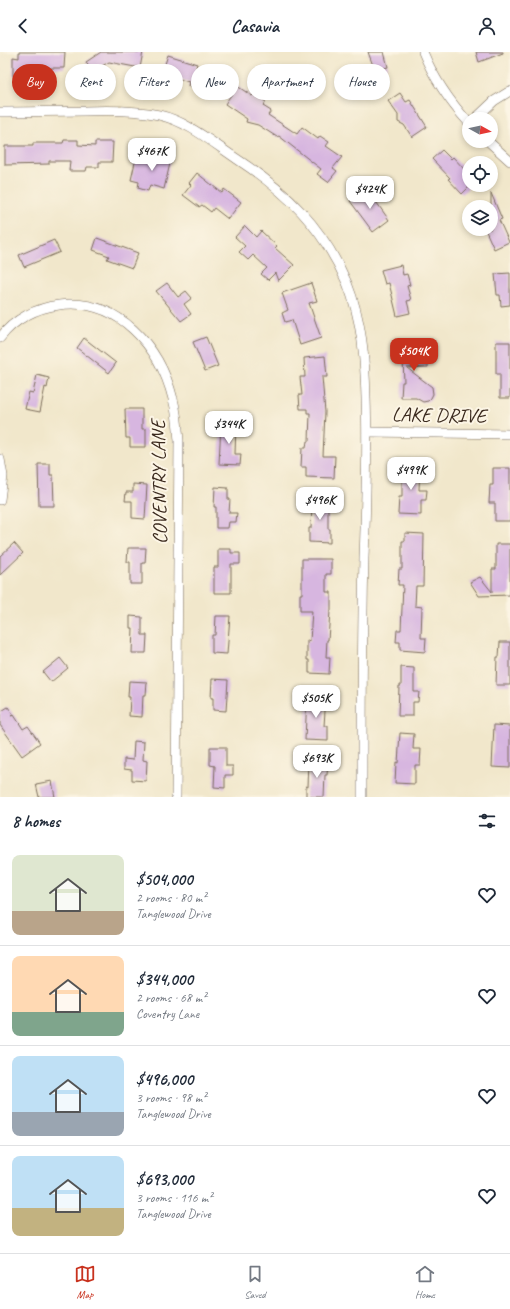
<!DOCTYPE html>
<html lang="en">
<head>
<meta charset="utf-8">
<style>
	body { margin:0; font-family:Caveat,sans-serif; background:#f6f6f7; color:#1f2937; height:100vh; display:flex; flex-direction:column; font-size:15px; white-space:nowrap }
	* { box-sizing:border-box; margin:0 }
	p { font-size:13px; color:#747a83 }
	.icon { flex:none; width:22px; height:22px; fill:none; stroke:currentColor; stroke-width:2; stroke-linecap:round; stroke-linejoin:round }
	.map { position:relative; height:745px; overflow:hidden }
	.drawer { display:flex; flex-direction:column; background:#fff; flex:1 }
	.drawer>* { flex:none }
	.hud { position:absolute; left:12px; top:12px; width:486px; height:36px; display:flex; gap:8px }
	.needle { width:26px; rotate:98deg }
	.buttons { position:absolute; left:462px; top:60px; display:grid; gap:8px }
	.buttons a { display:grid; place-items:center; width:36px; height:36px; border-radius:50%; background:#fff; box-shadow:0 2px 6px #0003; font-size:20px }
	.price { position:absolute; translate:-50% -34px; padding:0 9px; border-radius:8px; background:#fff; color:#222; font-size:13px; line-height:26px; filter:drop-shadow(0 1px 2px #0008) }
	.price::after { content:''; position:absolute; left:50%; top:24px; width:12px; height:9px; margin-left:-6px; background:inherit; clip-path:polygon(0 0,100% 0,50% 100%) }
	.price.active { background:#c8321e; color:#fff }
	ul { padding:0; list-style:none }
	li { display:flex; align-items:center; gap:12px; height:100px; padding:0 12px }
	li+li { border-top:1px solid #e0e1e3 }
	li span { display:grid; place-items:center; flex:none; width:112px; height:80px; border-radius:8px; color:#555 }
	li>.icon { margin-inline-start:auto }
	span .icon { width:48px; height:48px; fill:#fffc; stroke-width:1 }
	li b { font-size:17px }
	h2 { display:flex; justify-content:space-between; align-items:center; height:48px; padding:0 12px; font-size:17px }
	.tag { padding:0 14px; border-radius:18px; background:#fff; box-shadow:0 2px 6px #0003; font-size:14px; line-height:36px }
	.tag.active { background:#c8321e; color:#fff }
	header { display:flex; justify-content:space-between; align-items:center; height:52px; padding:0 12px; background:#fff; font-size:18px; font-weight:600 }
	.tabs { display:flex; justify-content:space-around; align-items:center; height:56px; border-top:1px solid #e0e1e3; background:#fff; font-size:11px; color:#747a83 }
	.tabs a { display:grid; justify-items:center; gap:2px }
	.tabs .active { color:#c8321e }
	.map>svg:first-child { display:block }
	.building { fill:#d7b6e0 }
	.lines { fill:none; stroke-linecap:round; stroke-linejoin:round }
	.street-casing { stroke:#7b6c5b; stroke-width:10 }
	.street { stroke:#fff; stroke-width:9 }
	.labels { text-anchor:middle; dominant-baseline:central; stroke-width:4; stroke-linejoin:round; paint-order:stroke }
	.street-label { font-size:20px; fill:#3b2a1e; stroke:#fcf5e5 }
</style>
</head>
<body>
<header><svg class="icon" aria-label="back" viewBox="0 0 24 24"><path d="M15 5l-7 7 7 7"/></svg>Casavia<svg class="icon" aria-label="person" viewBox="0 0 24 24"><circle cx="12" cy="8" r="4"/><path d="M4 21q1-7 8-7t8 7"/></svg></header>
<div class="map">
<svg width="510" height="745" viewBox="0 0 510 745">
	<rect width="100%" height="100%" fill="#fcf5e5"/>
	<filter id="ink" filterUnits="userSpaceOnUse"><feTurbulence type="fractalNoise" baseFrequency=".025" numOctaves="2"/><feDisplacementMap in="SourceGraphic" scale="8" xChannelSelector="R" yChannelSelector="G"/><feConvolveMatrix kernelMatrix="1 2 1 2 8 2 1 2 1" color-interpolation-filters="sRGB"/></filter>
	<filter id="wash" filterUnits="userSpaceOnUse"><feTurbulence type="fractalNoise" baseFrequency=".012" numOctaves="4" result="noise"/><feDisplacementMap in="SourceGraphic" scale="16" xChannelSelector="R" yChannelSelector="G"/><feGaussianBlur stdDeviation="0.9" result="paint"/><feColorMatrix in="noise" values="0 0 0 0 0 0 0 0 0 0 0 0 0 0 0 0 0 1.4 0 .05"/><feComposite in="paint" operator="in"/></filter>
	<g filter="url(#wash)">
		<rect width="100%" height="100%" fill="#f1e7cb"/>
		<g id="blocks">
			<!-- building -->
			<g class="building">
				<polygon points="19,0 65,0 64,16 47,16 47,22 36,22 36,24 13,24 13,5 19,6"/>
				<polygon points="101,0 143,0 140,16 109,10 92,20 86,10"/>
				<polygon points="368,0 384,0 388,15 375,19"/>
				<polygon points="476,0 503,0 503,1 479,10"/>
				<polygon points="168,3 197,12 196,16 207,20 201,38 188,34 189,30 172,25 171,27 161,24"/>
				<polygon points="237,34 252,44 254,42 266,50 263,54 271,59 268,63 297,82 302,75 318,87 320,84 329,90 326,94 342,105 333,116 337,119 328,130 317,122 321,117 279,84 277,85 258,73 246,70 247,67 225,52"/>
				<polygon points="400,41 406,50 410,48 427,75 412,85 404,73 398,70 398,63 388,49"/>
				<polygon points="64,88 78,88 78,93 95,94 95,90 113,90 112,110 99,110 99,115 87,115 86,119 69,119 70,109 49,109 49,112 5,113 5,94 33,94 33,91 63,91"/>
				<polygon points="442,98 451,107 453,105 465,118 469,114 469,135 462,142 448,127 450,126 432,107"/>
				<polygon points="159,100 172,103 164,137 150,133 148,139 138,136 139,130 131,128 136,106 156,111"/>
				<polygon points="197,121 222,141 224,137 241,150 228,167 214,156 211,160 202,153 199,155 183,143 191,133 189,131"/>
				<polygon points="367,137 389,168 373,180 350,149"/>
				<polygon points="491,141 502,167 499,168 509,190 494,197 485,177 491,177"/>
				<polygon points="245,174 256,185 261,179 277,194 275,196 294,213 278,229 275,221 268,228 261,222 267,216 253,203 248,208 239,200 245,194 235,185"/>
				<polygon points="97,186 138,201 132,216 107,207 109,204 93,198"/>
				<polygon points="54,188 60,200 24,215 19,203"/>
				<polygon points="401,213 403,223 407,222 410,233 407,234 411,248 407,249 410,261 397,264 389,231 385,232 381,218"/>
				<polygon points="510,221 510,253 501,254 500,243 497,243 495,222"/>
				<polygon points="167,231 178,245 186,239 192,246 184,252 191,262 181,269 156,239"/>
				<polygon points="311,231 317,249 309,251 321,286 300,293 292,268 285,270 282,261 288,258 282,241"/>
				<polygon points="206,285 218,314 205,319 193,290"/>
				<polygon points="84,286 116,311 109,321 77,296"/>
				<polygon points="421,289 421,304 428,304 428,315 407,316 432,335 433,342 431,346 428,349 423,350 416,346 401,346 402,330 404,330 403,308 399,308 398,290"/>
				<polygon points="496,290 510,290 510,346 500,346 500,322 496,322"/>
				<polygon points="325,304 327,325 322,325 325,360 323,404 335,404 334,426 306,425 306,415 301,415 302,396 306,396 307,389 309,389 310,361 307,361 307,357 300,357 299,343 302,343 300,325 305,325 304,306"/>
				<polygon points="37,323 49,326 47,336 45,335 40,360 25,357 29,340 33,341"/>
				<polygon points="125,357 142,357 142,377 146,377 146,395 130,395 130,386 126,386"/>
				<polygon points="221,371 236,372 235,402 241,402 240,413 219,412"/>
				<polygon points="38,412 50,412 50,423 53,423 54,454 39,454"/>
				<polygon points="400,414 420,414 419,438 427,438 426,448 421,448 421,463 398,462 399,445 402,445 402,427 400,427"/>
				<polygon points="493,416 510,416 510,469 495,469 495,451 489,451 490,433 493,433"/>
				<polygon points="133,432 147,433 145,467 132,466 132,449 125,449 126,440 133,440"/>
				<polygon points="215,435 228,436 228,447 230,447 229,461 237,461 236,470 229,470 228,476 216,476 216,455 214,455"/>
				<polygon points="318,443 331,443 330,456 328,456 328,477 330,477 330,491 309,490 309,476 311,476 312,451 317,451"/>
				<polygon points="405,481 424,482 423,534 416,534 415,554 422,555 421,586 426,586 425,600 400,598 400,590 396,590 397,578 401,578 403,533 398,533 399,517 402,517 402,489 405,489"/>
				<polygon points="14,491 23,501 0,523 0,504"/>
				<polygon points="496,492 510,492 510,543 479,544 470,530 480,525 492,540 492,517 496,517"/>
				<polygon points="128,496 146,496 145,511 142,511 142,532 130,532 130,510 127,510"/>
				<polygon points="218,497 231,497 231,501 240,501 240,512 231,512 231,541 214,541 214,515 218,515"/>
				<polygon points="302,507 331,507 331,522 326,522 326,540 331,540 331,559 330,559 328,588 327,588 326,605 330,605 329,622 309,621 309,608 307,608 307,588 310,589 312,559 300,559 300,542 302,542"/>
				<polygon points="130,564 142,565 142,583 147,583 146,601 132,601 133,576 130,576"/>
				<polygon points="216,564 230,564 227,602 212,601 212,583 215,583"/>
				<polygon points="500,590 510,590 510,633 496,633 497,605 499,605"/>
				<polygon points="60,606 68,616 51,630 43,620"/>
				<polygon points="401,615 414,616 414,640 419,640 418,650 413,650 413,664 398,664 399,634 401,634"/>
				<polygon points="212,627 228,628 226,659 213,658 213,646 211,646"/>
				<polygon points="129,629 147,630 146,643 143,643 142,665 129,664 130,645 128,645"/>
				<polygon points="307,643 326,644 324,674 328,674 328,689 305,688"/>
				<polygon points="8,655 13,662 11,664 14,663 23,677 28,674 40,691 22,704 0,673 0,660"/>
				<polygon points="494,673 510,674 510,716 492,715"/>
				<polygon points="400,681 414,682 413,697 421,697 420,713 415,713 415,732 395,731 396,710 398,711"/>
				<polygon points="134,689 144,690 143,708 147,709 146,729 132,728 132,718 124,717 124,707 133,708"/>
				<polygon points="210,695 226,695 226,714 233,714 233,723 225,723 225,736 214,735 215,714 210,713"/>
				<polygon points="309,709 328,709 327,723 325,723 324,745 306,745 306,734 308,735"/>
				<polygon points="52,729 55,745 39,745 36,732"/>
			</g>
		</g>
	</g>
	<g filter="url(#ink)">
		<use href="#blocks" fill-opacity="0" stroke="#7b6c5b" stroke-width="1"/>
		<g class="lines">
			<defs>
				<g id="street">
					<path d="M423 0C434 27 450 50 469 71"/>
					<path d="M0 60C28 60 56 59 85 59 109 58 135 58 159 63 187 69 213 91 237 107 287 140 323 175 347 231 362 268 365 307 366 346 368 399 366 452 364 506 362 585 362 665 362 745"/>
					<polyline points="475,67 494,49 510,39"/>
					<polyline points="488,89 510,109"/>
					<path d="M0 286C14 267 36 256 59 253 118 245 160 295 173 347 177 361 178 375 179 389L176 745"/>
					<polyline points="368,380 510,382"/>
					<polyline points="0,407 3,424 0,448"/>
				</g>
			</defs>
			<!-- street casing -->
			<use href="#street" class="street-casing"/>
			<!-- street -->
			<use href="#street" class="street"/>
		</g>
	</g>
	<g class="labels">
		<!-- street labels -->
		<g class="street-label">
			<text transform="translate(439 363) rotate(1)">LAKE DRIVE</text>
			<text transform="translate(159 430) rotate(-91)">COVENTRY LANE</text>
		</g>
	</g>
</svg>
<div class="buttons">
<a><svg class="needle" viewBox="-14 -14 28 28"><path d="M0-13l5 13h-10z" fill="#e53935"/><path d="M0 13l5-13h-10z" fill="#747a83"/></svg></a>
<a><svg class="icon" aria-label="locate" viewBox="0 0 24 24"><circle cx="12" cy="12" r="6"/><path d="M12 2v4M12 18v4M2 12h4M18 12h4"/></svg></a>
<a><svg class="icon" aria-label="layers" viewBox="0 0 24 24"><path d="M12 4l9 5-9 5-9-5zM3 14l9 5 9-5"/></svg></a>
</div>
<b class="price" style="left:152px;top:120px">$467K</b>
<b class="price" style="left:370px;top:158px">$424K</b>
<b class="price active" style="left:414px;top:320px">$504K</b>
<b class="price" style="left:229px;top:393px">$344K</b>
<b class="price" style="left:411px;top:439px">$499K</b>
<b class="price" style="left:320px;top:469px">$496K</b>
<b class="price" style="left:316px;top:667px">$505K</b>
<b class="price" style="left:317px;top:727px">$693K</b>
<div class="hud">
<a class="tag active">Buy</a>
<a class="tag">Rent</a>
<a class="tag">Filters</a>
<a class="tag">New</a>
<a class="tag">Apartment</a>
<a class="tag">House</a>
</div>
</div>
<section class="drawer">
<h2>8 homes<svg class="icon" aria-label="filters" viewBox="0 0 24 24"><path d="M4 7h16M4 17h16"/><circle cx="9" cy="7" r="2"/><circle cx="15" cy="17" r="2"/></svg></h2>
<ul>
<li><span style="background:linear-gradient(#dfe7d0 70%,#b9a48a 0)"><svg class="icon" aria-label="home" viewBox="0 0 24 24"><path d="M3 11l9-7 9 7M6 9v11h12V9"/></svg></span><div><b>$504,000</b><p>2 rooms · 80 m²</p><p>Tanglewood Drive</p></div><svg class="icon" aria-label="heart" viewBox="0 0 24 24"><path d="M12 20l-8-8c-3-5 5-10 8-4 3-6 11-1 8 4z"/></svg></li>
<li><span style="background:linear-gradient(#ffd9b3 70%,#7fa58c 0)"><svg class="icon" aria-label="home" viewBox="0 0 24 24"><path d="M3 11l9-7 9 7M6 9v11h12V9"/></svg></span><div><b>$344,000</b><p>2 rooms · 68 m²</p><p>Coventry Lane</p></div><svg class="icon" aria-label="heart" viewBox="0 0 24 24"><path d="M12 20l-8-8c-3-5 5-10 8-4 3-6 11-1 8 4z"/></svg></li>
<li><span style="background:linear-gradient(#bfe0f5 70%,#9aa5b1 0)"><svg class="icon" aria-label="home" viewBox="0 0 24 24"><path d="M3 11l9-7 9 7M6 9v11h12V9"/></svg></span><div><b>$496,000</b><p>3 rooms · 98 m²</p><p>Tanglewood Drive</p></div><svg class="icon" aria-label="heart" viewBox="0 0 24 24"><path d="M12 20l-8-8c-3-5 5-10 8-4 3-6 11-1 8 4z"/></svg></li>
<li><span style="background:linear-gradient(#bfe0f5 65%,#c2b280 0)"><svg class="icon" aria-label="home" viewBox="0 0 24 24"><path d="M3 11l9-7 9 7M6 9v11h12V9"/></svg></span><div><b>$693,000</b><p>3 rooms · 116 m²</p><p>Tanglewood Drive</p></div><svg class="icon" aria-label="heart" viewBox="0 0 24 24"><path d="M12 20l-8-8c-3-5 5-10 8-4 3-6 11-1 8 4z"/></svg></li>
</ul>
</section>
<nav class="tabs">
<a class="active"><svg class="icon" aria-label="map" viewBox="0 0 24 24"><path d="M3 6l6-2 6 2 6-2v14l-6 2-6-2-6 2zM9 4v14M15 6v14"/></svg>Map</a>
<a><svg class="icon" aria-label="saved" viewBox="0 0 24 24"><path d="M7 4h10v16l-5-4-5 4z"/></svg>Saved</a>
<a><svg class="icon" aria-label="home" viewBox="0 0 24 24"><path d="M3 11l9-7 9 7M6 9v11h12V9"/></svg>Home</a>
</nav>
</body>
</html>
